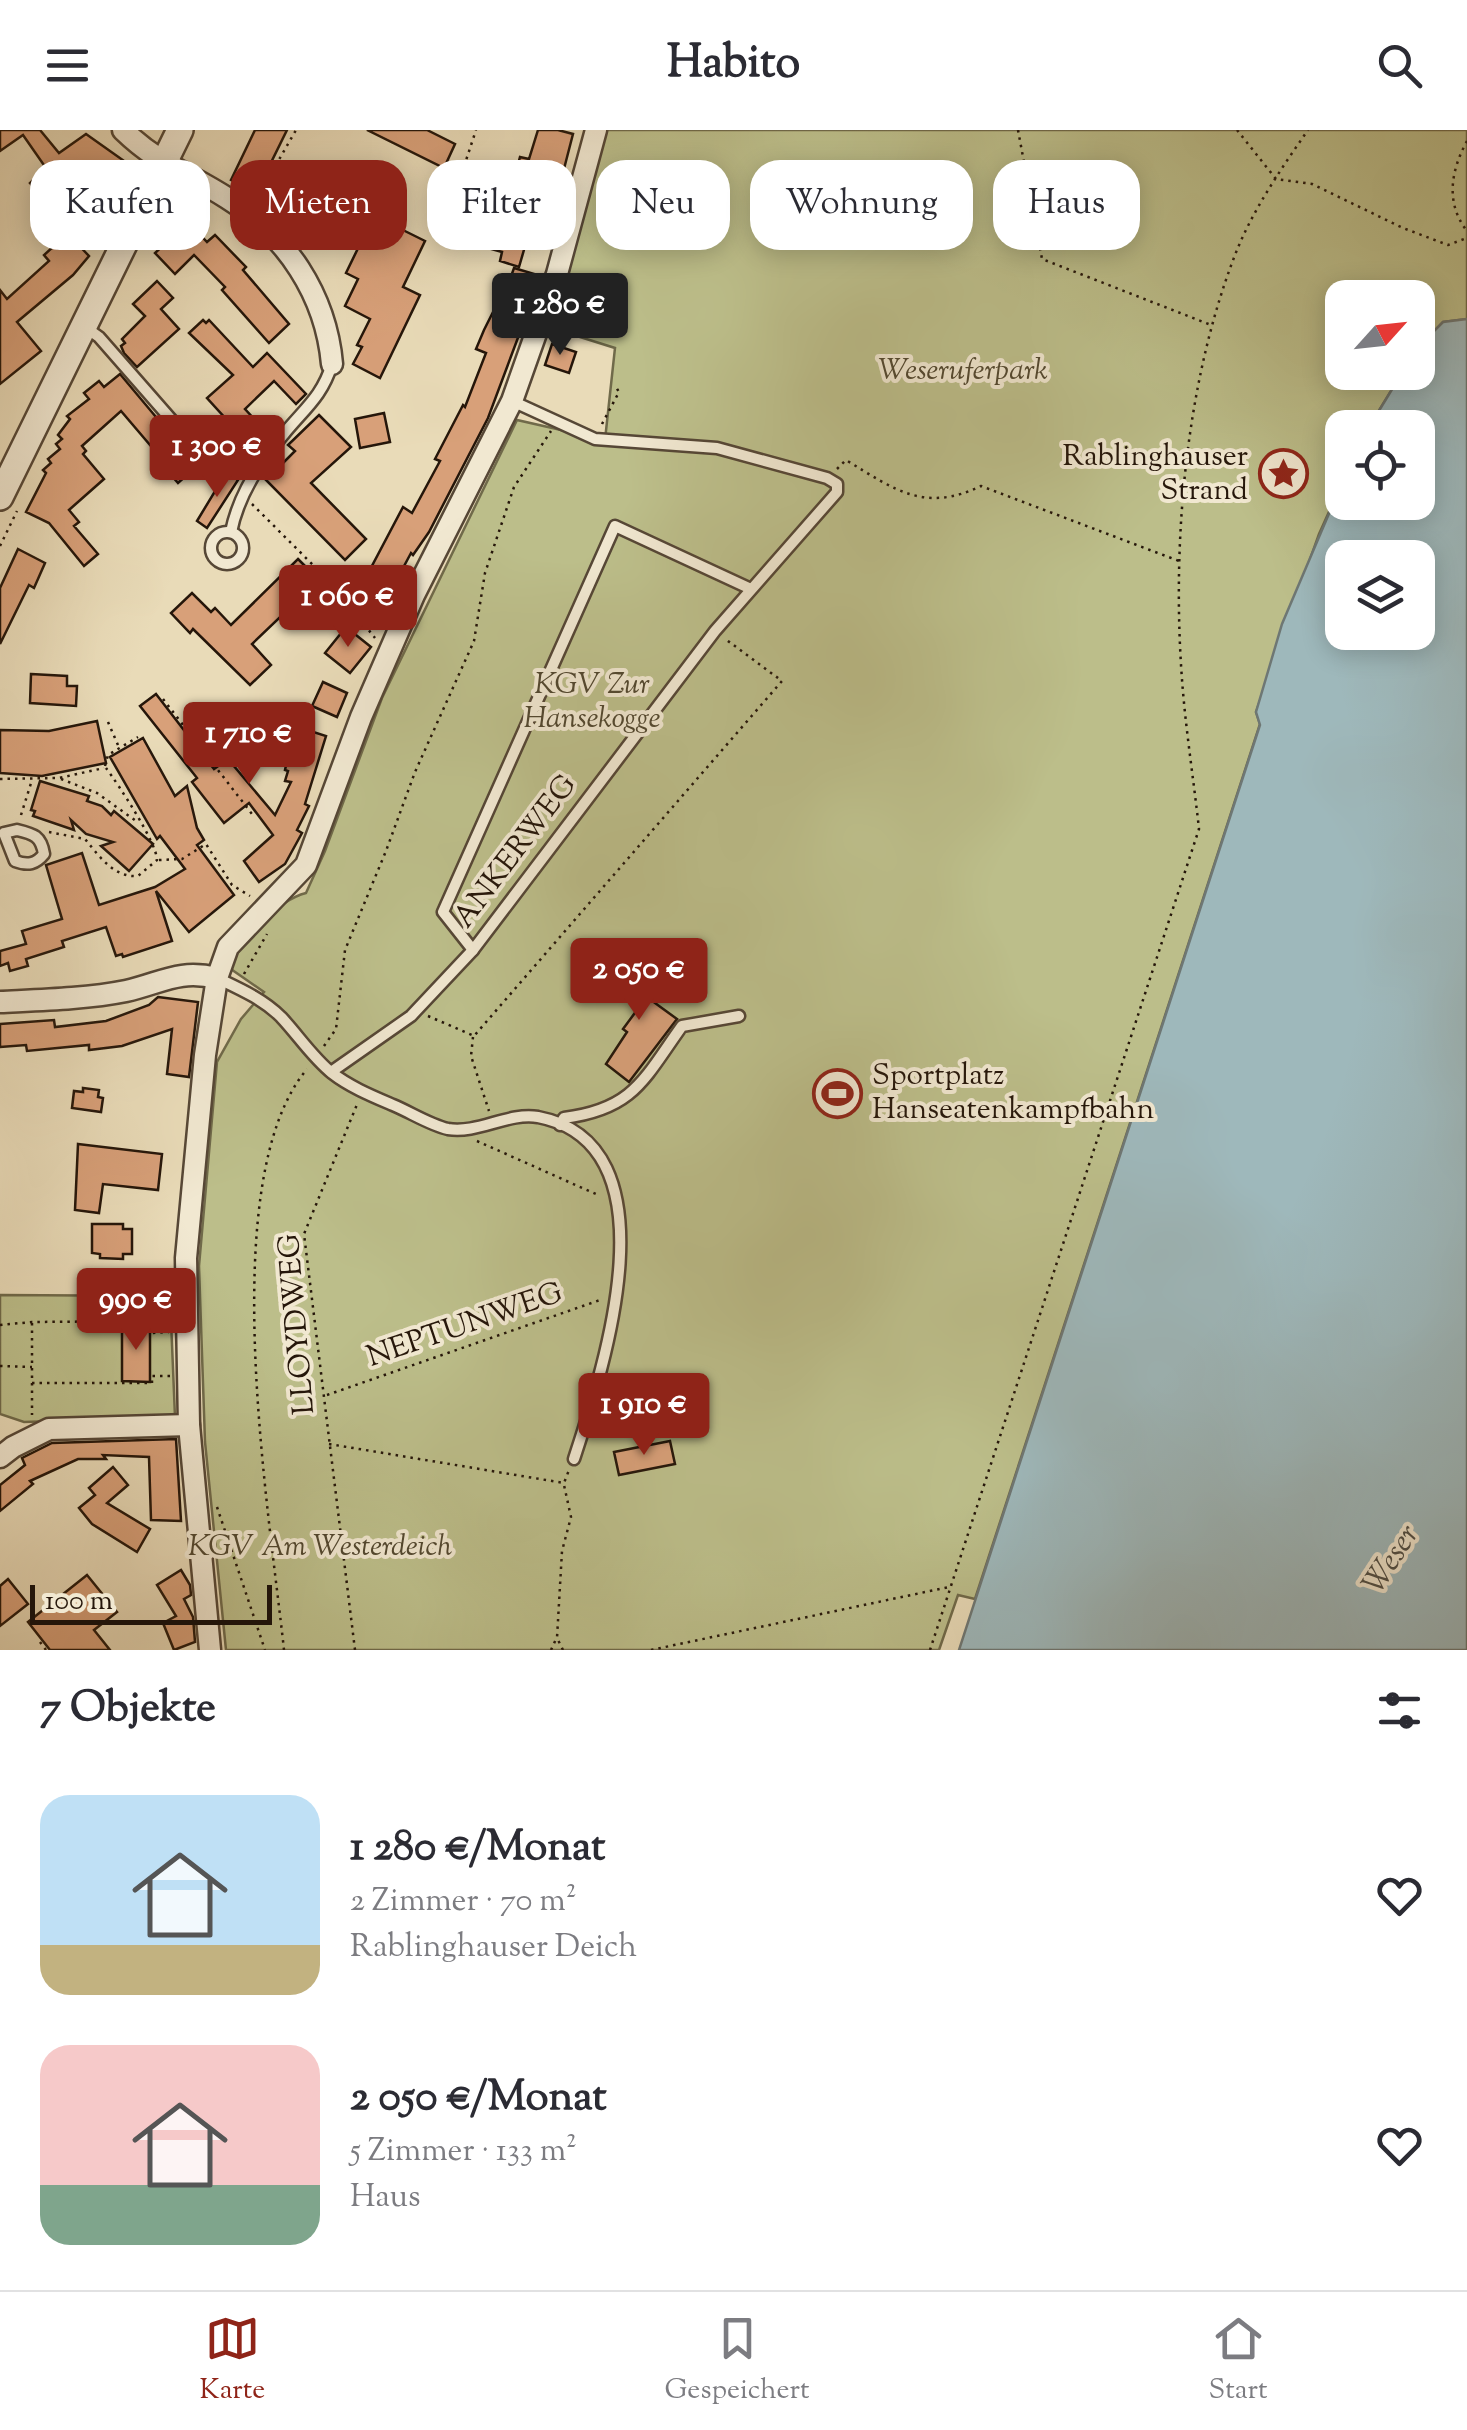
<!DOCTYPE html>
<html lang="de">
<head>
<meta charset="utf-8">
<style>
	body { margin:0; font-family:"Sorts Mill Goudy",serif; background:#f2f2f3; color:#2b2b33; height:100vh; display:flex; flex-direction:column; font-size:38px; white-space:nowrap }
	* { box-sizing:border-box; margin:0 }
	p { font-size:32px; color:#7c7c81 }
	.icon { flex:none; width:55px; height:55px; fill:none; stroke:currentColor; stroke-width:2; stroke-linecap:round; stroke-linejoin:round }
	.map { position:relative; height:1520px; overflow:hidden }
	.side { display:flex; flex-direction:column; background:#fff; flex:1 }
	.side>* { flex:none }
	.guide { position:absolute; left:30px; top:30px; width:1408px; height:90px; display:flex; gap:20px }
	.needle { width:65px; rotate:63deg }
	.buttons { position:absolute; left:1325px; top:150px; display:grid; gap:20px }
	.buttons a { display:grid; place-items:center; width:110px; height:110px; border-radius:20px; background:#fff; box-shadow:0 5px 25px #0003; font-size:50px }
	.scale { position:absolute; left:30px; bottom:25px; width:242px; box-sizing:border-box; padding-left:10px; border:5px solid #25160a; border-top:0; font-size:28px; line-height:35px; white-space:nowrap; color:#25160a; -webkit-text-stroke:8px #f1e8d1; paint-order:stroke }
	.price { position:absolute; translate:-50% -85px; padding:0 22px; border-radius:10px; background:#8f2418; color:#fff; font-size:32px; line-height:65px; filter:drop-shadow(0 2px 5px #0008) }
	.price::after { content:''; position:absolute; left:50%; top:60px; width:30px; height:22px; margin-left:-15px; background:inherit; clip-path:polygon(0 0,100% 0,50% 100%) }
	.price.current { background:#222; color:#fff }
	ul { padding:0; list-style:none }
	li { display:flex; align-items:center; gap:30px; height:250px; padding:0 40px }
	li span { display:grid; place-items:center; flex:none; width:280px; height:200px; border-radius:30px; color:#555 }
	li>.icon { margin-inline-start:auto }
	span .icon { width:120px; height:120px; fill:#fffc; stroke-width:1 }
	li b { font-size:42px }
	h2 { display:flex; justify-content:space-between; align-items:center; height:120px; padding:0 40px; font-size:42px }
	.chip { padding:0 35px; border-radius:30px; background:#fff; box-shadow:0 5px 25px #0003; font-size:35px; line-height:90px }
	.chip.current { background:#8f2418; color:#fff }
	header { display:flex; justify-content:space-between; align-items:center; height:130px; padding:0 40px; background:#fff; font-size:45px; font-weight:700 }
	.dock { display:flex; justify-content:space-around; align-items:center; height:140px; border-top:2px solid #e1e1e2; background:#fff; font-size:28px; color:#7c7c81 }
	.dock a { display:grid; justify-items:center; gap:5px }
	.dock .current { color:#8f2418 }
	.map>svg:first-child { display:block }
	.green { fill:#bcbe8a; stroke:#706a4a; stroke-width:2.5 }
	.water { fill:#9eb8bb; stroke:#6e7774; stroke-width:2.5; fill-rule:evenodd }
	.building { fill:#d8a079; stroke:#25160a; stroke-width:2.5 }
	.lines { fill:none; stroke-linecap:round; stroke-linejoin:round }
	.service-casing { stroke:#564736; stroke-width:15 }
	.minor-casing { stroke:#564736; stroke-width:25 }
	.tertiary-casing { stroke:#564736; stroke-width:30 }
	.path { stroke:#25160a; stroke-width:2.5; stroke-dasharray:2.5 5; stroke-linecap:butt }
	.service { stroke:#f1e8d1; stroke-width:10 }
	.minor { stroke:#f1e8d1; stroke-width:20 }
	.tertiary { stroke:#f1e8d1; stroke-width:25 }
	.labels { text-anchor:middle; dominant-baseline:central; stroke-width:8; stroke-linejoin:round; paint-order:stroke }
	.park-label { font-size:30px; font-style:italic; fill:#524830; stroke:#f1e8d1 }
	.poi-label { font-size:30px; fill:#25160a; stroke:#f1e8d1; text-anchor:end }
	.street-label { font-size:30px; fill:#25160a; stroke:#f1e8d1 }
	.water-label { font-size:32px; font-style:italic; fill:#4f4f48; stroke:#f1e8d1 }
</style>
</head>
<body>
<header><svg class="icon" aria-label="menu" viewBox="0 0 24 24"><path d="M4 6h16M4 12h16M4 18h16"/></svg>Habito<svg class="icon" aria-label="search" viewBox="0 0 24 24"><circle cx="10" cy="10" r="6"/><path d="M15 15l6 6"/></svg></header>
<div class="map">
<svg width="1467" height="1520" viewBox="0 0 1467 1520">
	<rect width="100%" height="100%" fill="#e9dbb8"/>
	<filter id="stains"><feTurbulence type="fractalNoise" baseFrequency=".002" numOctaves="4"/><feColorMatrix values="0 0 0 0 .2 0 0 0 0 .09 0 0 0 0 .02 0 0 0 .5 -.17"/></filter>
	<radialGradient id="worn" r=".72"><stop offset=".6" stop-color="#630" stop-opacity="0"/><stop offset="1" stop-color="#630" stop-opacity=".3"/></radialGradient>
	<!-- green -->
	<g class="green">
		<path d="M606 0H1467V189L1443 192 1418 219V168H1342V242L1402 243 1369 297 1342 298V353L1319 404 1256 582 1260 594 975 1469 958 1465 939 1520H226L205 1312 199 1136 217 932 241 889 264 862 228 837C238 810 279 770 306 763L325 721 382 568 517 290 605 310 615 218 551 198Z"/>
		<polygon points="0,1165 170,1166 175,1287 24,1292 0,1284"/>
	</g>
	<!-- water -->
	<path class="water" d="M1467 189V1520H959L1260 595 1256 582 1282 494 1342 353V372H1418V298L1369 297 1402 243 1418 242V217L1443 192ZM1342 428H1418V502H1342Z"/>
	<!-- building -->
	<g class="building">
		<polygon points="0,0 40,0 59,23 86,4 134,38 106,81 109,85 105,93 88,107 49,65 44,69 30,53 46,38 23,5 0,21"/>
		<polygon points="255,0 287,0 256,63 231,50"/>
		<polygon points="367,0 427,0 455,14 444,38"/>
		<polygon points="538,0 558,0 573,4 550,93 555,95 550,112 528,106 519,137 500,131 502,122 491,119 495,106 503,109 506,99 528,106 536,78 508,71 520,27 529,29"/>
		<polygon points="294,46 425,111 403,157 420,165 380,248 353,234 362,217 357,215 370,189 345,176 358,149 346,143 362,110 282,71"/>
		<polygon points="188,92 207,112 215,105 246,137 243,140 289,194 269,213 222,160 225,157 194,125 175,144 155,123"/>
		<polygon points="71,107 89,126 73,145 17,192 41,221 0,254 0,160 7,169 49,131 44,125 55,115 58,118"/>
		<polygon points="514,138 541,146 488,288 429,402 413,425 411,423 379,483 354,470 403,377 412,383 440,331 435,329 463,275 465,277 486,223 476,219 484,200 494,180 506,185 516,158 508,155"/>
		<polygon points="157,151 173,168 161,179 179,199 137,237 124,223 121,216 125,213 122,209 145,186 133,174"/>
		<polygon points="203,190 206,193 209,190 253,237 267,223 306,264 296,274 274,251 245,279 256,291 235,310 221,294 226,289 207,268 233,245 189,203"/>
		<polygon points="552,214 576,222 569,243 545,235"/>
		<polygon points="120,244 197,336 178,353 164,337 167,335 121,281 82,316 86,321 83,324 104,349 69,380 79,392 74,396 98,424 84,436 49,393 26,382 46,343 43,340 51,333 48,329 60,319 56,314 62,309 58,305 70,289 67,286 89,269 84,263 99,251 104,257"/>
		<polygon points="384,283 390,312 360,318 355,289"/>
		<polygon points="319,285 351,317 311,353 366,409 345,430 266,350 295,321 288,315"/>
		<polygon points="226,343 238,350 207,398 197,391"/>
		<polygon points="18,419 45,433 34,458 29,455 0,514 0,458"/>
		<polygon points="298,429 319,450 252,514 271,535 250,555 193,499 190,503 171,483 192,463 211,482 215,478 231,495"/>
		<polygon points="346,497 371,517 350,543 325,523"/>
		<polygon points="31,544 67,546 67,556 77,556 76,576 30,573"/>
		<polygon points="323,552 347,563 337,587 312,576"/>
		<polygon points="156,564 214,639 228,629 275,685 291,652 285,651 288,641 285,640 295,596 326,606 305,674 309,676 297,700 302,703 285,734 259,752 244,731 273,705 249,673 224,693 192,652 197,648 140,576"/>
		<polygon points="97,591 106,633 42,646 0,643 0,600 49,601"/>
		<polygon points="143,608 175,666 187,656 197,698 204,710 197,715 234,765 189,802 156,761 172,811 123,827 122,824 116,826 106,797 62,811 64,817 26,829 28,836 10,841 8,833 0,836 0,821 26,814 22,801 62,789 46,735 82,723 99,775 155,757 185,739 160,706 157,709 110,627"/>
		<polygon points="40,651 89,666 87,671 102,676 111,685 114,681 153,714 129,741 101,716 113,712 86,704 71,690 74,700 33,686 35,681 31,680"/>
		<polygon points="621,832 665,860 655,873 677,889 629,952 606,934 627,902 623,899 637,880 630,873 634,867 609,849"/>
		<polygon points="158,867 198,872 189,947 167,944 172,899 122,916 89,920 89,915 27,921 26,915 0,917 0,894 54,890 55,897 106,891 149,875"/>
		<polygon points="83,958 99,960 98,967 103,968 101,982 72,978 74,961 83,962"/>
		<polygon points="78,1014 162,1024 158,1060 103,1054 99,1083 75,1080"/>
		<polygon points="92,1094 123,1094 123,1099 132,1099 132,1124 123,1124 123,1129 100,1128 100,1124 92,1123"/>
		<polygon points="122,1194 150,1195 150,1252 122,1251"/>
		<polygon points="176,1309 181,1391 151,1390 149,1327 103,1325 106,1329 78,1329 30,1351 33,1354 0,1381 0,1355 25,1335 22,1328 52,1313"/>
		<polygon points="670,1311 675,1334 619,1345 614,1322"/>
		<polygon points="113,1337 128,1355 107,1373 150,1399 137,1422 92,1394 79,1378 95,1365 89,1358"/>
		<polygon points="181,1440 190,1455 191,1465 184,1469 193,1487 195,1512 174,1520 163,1493 176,1486 157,1455"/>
		<polygon points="87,1445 117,1482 94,1500 110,1520 50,1520 28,1492"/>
		<polygon points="8,1449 28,1474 0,1496 0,1456"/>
	</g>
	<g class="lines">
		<defs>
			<g id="service">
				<polyline points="85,197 99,207 211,335"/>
				<circle cx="227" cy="418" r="16"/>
				<path d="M231 402C238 367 260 332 283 305 304 279 322 267 332 234"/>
				<path d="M17 700C34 704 41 706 44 724 36 734 28 736 15 731L4 703Z"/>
				<polyline points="473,820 443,782 615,396 751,459"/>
				<path d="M217 848C240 859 263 869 281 887 298 905 313 928 332 943 350 957 372 966 393 975 410 982 430 995 448 999 478 1004 508 982 538 987 679 1014 602 1243 574 1329"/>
				<polyline points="331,942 411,886 473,820 715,501 837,362 837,354 827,348 717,318 595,309 512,271"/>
				<path d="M560 995 564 988C634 979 644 949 682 896L739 886"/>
			</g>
			<g id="minor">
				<path d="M123 0C158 34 188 43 227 68 286 105 326 165 332 234"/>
				<path d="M0 872C41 870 86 869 126 861 162 853 178 839 217 848"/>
				<polyline points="0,1327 13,1317 49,1299 189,1295"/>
				<polyline points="210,1520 189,1295 186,1128 205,925 217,848 228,817 306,735 361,587 414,465 512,271 557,144 596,0"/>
			</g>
			<polyline id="tertiary" points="0,367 180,0"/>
		</defs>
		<!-- service casing -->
		<use href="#service" class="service-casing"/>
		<!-- minor casing -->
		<use href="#minor" class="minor-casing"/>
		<!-- tertiary casing -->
		<use href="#tertiary" class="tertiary-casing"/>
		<!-- path -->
		<g class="path">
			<polyline points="1018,0 1042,129 1211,195"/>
			<polyline points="1237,0 1276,49 1312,54 1403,98 1448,115 1467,108"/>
			<path d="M1467 11C1451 40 1445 73 1467 101"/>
			<polyline points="257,68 296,0"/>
			<polyline points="450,79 476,0"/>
			<polyline points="602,294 619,262 616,257"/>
			<path d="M837 339 846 330C895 360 925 383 981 356L1179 431"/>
			<polyline points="252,374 333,455 375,508"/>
			<polyline points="0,416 17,381"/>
			<polyline points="163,569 252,684"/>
			<polyline points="108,592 118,615"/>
			<polyline points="105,636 108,625 138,607"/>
			<polyline points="0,649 59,648 104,638"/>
			<polyline points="61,649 97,663 136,691"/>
			<polyline points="21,685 32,650"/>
			<path d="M49 702 85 709C99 726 114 748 138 746L157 730C157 713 118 654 106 638"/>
			<polyline points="159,730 182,729 206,714 232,755 250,766"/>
			<polyline points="244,844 267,804"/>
			<polyline points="428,886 474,906 782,551 724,508"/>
			<polyline points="473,907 471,926 489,981"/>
			<polyline points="324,916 336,899 345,820 386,721 415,642 474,511 485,443 514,357 551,301"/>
			<polyline points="477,1011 598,1065"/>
			<polyline points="32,1193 32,1285"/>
			<polyline points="0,1195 32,1192 152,1191 152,1203 169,1202"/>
			<polyline points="0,1236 32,1237"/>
			<polyline points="32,1253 152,1253 152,1246 171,1246"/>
			<polyline points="327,1265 603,1169"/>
			<polyline points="329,1314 564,1353 569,1340"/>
			<polyline points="217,1377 265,1520"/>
			<polyline points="40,1512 46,1520"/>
			<path d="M284 1520C269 1379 214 1050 307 939"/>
			<polyline points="355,1520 304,1104 358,972"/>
			<polyline points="551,1520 556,1509"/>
			<polyline points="563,1520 557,1508 562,1421 571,1387 564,1355"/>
			<polyline points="651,1520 949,1457"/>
			<path d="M930 1520 1199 699C1194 653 1187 608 1183 562 1171 422 1184 257 1235 125 1252 81 1281 39 1308 0"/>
		</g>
		<!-- service -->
		<use href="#service" class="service"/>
		<!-- minor -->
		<use href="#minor" class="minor"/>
		<!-- tertiary -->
		<use href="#tertiary" class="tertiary"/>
	</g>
	<!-- icons -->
	<defs>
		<symbol id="sight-ring" viewBox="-11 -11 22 22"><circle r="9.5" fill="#f1e8d1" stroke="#8f2418" stroke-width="1.5"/><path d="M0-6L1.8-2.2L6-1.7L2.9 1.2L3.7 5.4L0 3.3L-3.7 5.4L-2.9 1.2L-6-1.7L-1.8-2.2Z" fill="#8f2418"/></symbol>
		<symbol id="stadium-ring" viewBox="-11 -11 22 22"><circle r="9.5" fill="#f1e8d1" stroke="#8f2418" stroke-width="1.5"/><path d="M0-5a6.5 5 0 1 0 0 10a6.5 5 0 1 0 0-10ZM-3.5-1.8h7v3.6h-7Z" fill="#8f2418"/></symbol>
	</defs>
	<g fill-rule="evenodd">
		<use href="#sight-ring" x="1256" y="316" width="55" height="55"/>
		<use href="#stadium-ring" x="810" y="936" width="55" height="55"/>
	</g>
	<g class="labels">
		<!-- park labels -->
		<g class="park-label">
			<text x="963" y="241">Weseruferpark</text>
			<text x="592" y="555">KGV Zur<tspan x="592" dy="34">Hansekogge</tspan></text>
			<text x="320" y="1417">KGV Am Westerdeich</text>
		</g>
		<!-- poi labels -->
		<g class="poi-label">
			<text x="1248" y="327">Rablinghauser<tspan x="1248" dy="34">Strand</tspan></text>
			<text x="872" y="946" text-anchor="start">Sportplatz<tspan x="872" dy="34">Hanseatenkampfbahn</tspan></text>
		</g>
		<!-- street labels -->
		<g class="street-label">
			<text transform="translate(516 722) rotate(-53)">ANKERWEG</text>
			<text transform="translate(298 1194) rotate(-95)">LLOYDWEG</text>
			<text transform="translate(465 1196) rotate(-19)">NEPTUNWEG</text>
		</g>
		<!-- water labels -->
		<g class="water-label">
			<text transform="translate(1392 1430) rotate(-57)">Weser</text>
		</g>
	</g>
	<rect width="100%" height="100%" filter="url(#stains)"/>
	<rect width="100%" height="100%" fill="url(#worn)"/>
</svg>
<div class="buttons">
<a><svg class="needle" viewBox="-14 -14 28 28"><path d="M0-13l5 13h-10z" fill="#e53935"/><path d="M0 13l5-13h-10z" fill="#7c7c81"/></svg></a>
<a><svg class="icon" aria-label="locate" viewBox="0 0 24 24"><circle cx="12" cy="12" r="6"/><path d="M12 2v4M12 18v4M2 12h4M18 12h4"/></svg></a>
<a><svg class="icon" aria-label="layers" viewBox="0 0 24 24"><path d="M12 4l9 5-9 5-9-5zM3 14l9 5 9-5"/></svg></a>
</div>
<div class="scale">100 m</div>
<b class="price current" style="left:560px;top:228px">1 280 €</b>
<b class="price" style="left:217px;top:370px">1 300 €</b>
<b class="price" style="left:348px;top:520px">1 060 €</b>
<b class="price" style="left:249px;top:657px">1 710 €</b>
<b class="price" style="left:639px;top:893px">2 050 €</b>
<b class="price" style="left:136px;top:1223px">990 €</b>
<b class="price" style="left:644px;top:1328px">1 910 €</b>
<div class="guide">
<a class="chip">Kaufen</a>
<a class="chip current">Mieten</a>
<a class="chip">Filter</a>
<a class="chip">Neu</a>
<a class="chip">Wohnung</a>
<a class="chip">Haus</a>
</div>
</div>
<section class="side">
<h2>7 Objekte<svg class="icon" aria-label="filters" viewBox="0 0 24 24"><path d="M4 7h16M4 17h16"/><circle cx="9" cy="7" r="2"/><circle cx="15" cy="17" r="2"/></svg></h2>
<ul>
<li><span style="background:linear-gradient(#bfe0f5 75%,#c2b280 0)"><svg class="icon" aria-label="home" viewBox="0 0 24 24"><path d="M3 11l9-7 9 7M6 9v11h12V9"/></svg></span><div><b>1 280 €/Monat</b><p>2 Zimmer · 70 m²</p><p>Rablinghauser Deich</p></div><svg class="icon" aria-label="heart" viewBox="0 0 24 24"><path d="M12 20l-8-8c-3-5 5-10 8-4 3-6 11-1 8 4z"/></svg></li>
<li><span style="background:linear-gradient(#f6c9c9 70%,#7fa58c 0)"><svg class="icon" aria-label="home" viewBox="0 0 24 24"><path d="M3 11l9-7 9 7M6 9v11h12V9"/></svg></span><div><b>2 050 €/Monat</b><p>5 Zimmer · 133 m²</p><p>Haus</p></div><svg class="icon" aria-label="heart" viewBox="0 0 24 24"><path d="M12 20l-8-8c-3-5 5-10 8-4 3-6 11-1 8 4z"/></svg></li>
</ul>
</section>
<nav class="dock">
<a class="current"><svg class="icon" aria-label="map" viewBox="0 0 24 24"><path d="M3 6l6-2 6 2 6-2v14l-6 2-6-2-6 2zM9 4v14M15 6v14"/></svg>Karte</a>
<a><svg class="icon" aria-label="saved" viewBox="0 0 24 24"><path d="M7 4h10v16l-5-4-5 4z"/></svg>Gespeichert</a>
<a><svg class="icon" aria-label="home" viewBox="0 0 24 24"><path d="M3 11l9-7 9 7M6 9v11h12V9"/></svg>Start</a>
</nav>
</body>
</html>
